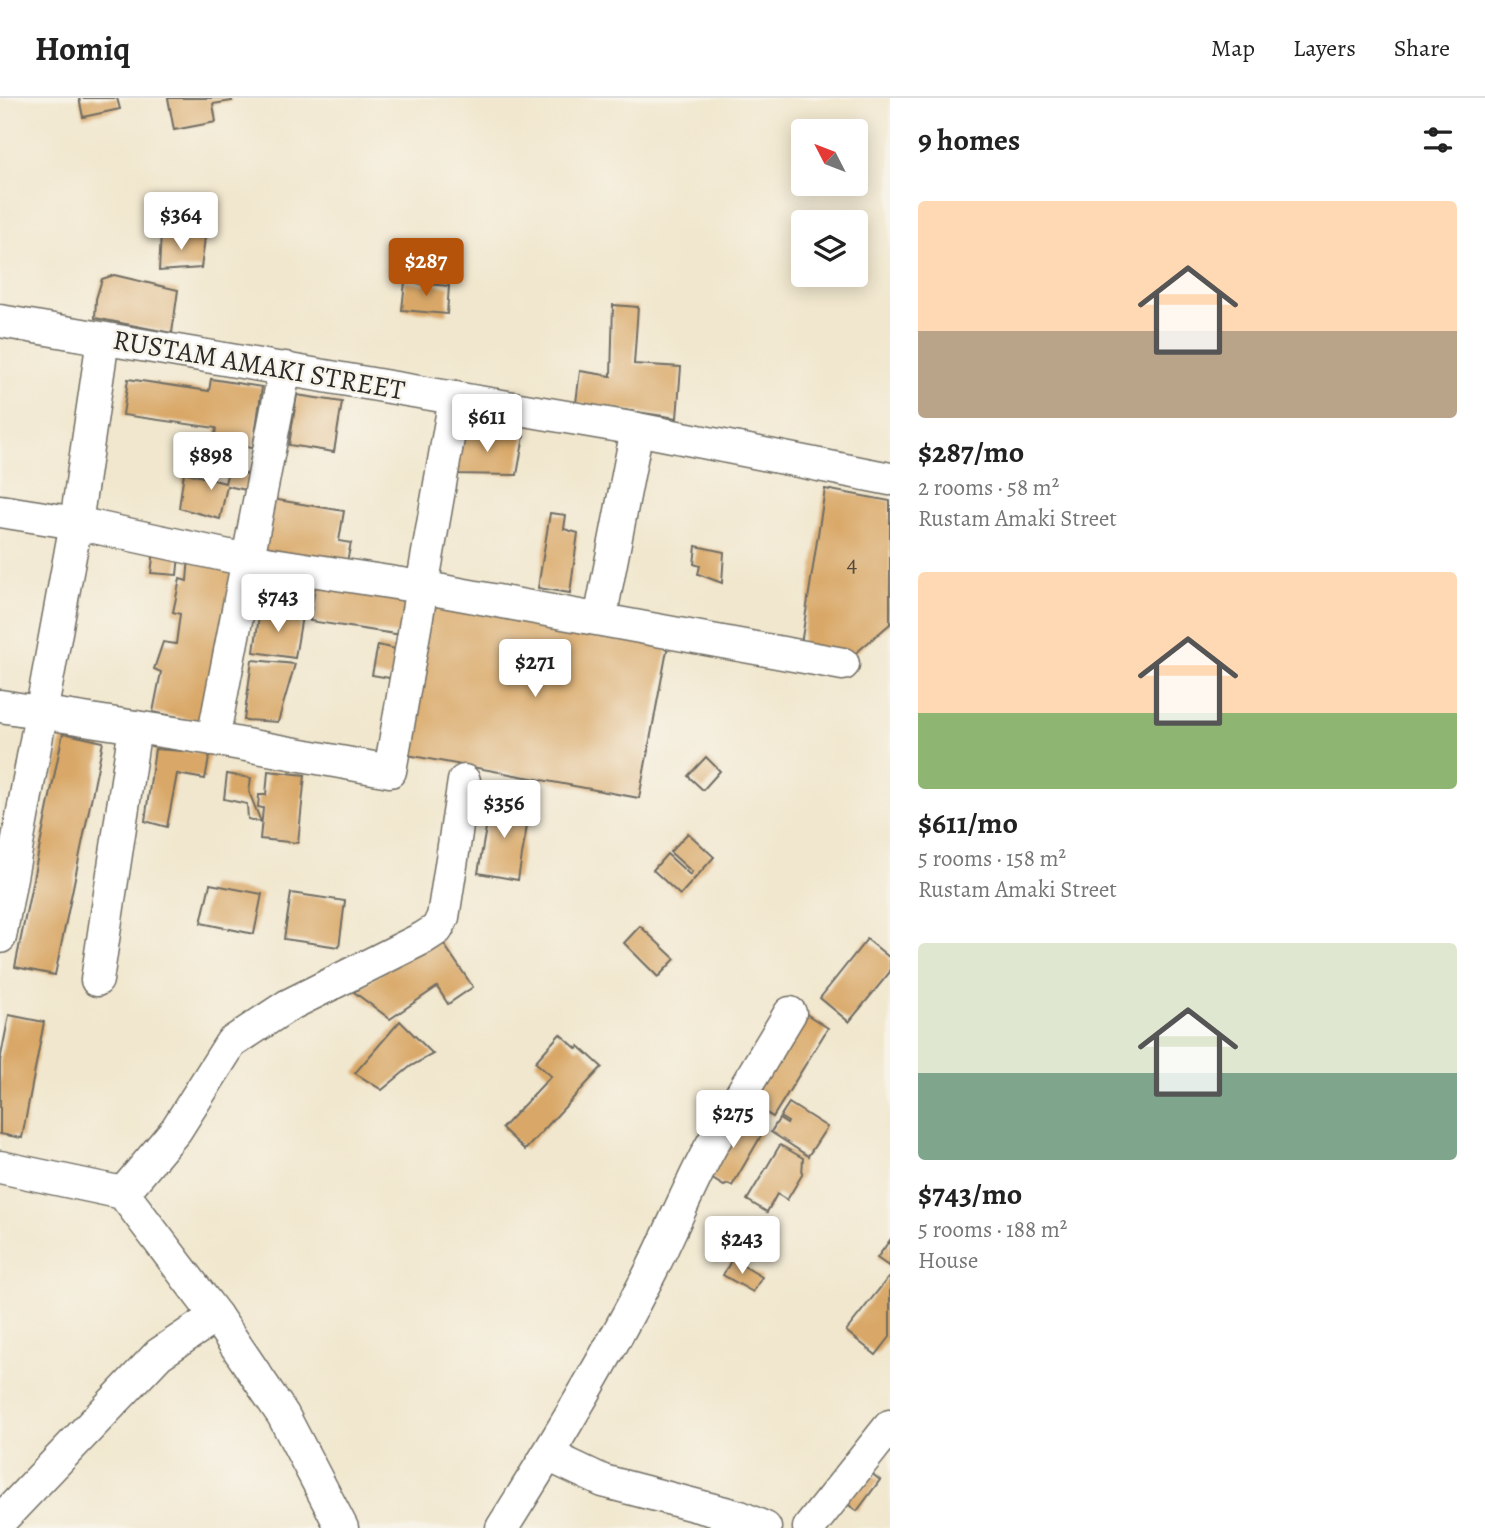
<!DOCTYPE html>
<html lang="en">
<head>
<meta charset="utf-8">
<style>
	body { margin:0; font-family:Alegreya,serif; background:#f6f6f6; color:#222; height:100vh; display:flex; flex-direction:column; font-size:26px; white-space:nowrap }
	* { box-sizing:border-box; margin:0 }
	p { font-size:23px; color:#767676 }
	.icon { flex:none; width:38px; height:38px; fill:none; stroke:currentColor; stroke-width:2; stroke-linecap:round; stroke-linejoin:round }
	.map { position:relative; flex:1; overflow:hidden }
	.sheet { display:flex; flex-direction:column; background:#fff; width:595px }
	.sheet>* { flex:none }
	.needle { width:46px; rotate:312deg }
	.controls { position:absolute; left:791px; top:21px; display:grid; gap:14px }
	.controls a { display:grid; place-items:center; width:77px; height:77px; border-radius:7px; background:#fff; box-shadow:0 4px 18px #0003; font-size:35px }
	.price { position:absolute; translate:-50% -60px; padding:0 16px; border-radius:7px; background:#fff; color:#222; font-size:23px; line-height:46px; filter:drop-shadow(0 2px 4px #0008) }
	.price::after { content:''; position:absolute; left:50%; top:42px; width:21px; height:16px; margin-left:-10px; background:inherit; clip-path:polygon(0 0,100% 0,50% 100%) }
	.price.selected { background:#b45309; color:#fff }
	ul { padding:0; list-style:none }
	li { display:grid; align-content:center; gap:14px; height:371px; padding:0 28px }
	li span { display:grid; place-items:center; height:217px; border-radius:7px; color:#555 }
	li>.icon { margin-inline-start:auto }
	span .icon { width:126px; height:126px; fill:#fffc; stroke-width:1 }
	li b { font-size:30px }
	h2 { display:flex; justify-content:space-between; align-items:center; height:84px; padding:0 28px; font-size:30px }
	header { display:flex; align-items:center; gap:42px; box-sizing:border-box; height:98px; padding:0 35px; background:#fff; border-bottom:2px solid #e0e0e0 }
	header strong { font-size:33px }
	nav { display:flex; gap:38px; margin-inline-start:auto; font-size:24px }
	main { display:flex; flex:1; min-height:0 }
	.map>svg:first-child { display:block }
	.building { fill:#d9a868 }
	.lines { fill:none; stroke-linecap:round; stroke-linejoin:round }
	.minor-casing { stroke:#706d64; stroke-width:35 }
	.minor { stroke:#fff; stroke-width:32 }
	.labels { text-anchor:middle; dominant-baseline:central; stroke-width:5; stroke-linejoin:round; paint-order:stroke }
	.number-label { font-size:24px; fill:#564a3a }
	.street-label { font-size:28px; fill:#2b2b2b; stroke:#f7f3e8 }
</style>
</head>
<body>
<header>
<strong>Homiq</strong>
<nav><a>Map</a><a>Layers</a><a>Share</a></nav>
</header>
<main>
<div class="map">
<svg width="890" height="1430" viewBox="0 0 890 1430">
	<rect width="100%" height="100%" fill="#f7f3e8"/>
	<filter id="ink" filterUnits="userSpaceOnUse"><feTurbulence type="fractalNoise" baseFrequency=".0143" numOctaves="2"/><feDisplacementMap in="SourceGraphic" scale="14" xChannelSelector="R" yChannelSelector="G"/><feConvolveMatrix kernelMatrix="1 2 1 2 8 2 1 2 1" color-interpolation-filters="sRGB"/></filter>
	<filter id="wash" filterUnits="userSpaceOnUse"><feTurbulence type="fractalNoise" baseFrequency=".00686" numOctaves="4" result="noise"/><feDisplacementMap in="SourceGraphic" scale="28" xChannelSelector="R" yChannelSelector="G"/><feGaussianBlur stdDeviation="1.57" result="paint"/><feColorMatrix in="noise" values="0 0 0 0 0 0 0 0 0 0 0 0 0 0 0 0 0 1.4 0 .05"/><feComposite in="paint" operator="in"/></filter>
	<g filter="url(#wash)">
		<rect width="100%" height="100%" fill="#f1e7ce"/>
		<g id="blocks">
			<!-- building -->
			<g class="building">
				<polygon points="79,0 117,0 120,11 83,19"/>
				<polygon points="168,0 231,0 232,3 213,6 216,24 174,32"/>
				<polygon points="161,135 205,140 201,170 159,173"/>
				<polygon points="114,177 178,192 172,235 95,220 96,201 102,181"/>
				<polygon points="405,184 449,188 447,216 402,212"/>
				<polygon points="613,207 638,209 634,266 681,269 677,320 576,305 580,273 611,278"/>
				<polygon points="128,281 209,293 211,281 262,289 253,350 214,344 216,330 123,317"/>
				<polygon points="297,297 342,304 334,354 289,347"/>
				<polygon points="456,334 524,338 517,377 453,376"/>
				<polygon points="228,373 255,377 251,393 227,388 220,421 179,410 184,374 225,385"/>
				<polygon points="825,391 890,403 890,526 850,560 800,553"/>
				<polygon points="266,400 344,413 339,443 351,445 346,468 256,453"/>
				<polygon points="550,415 566,417 564,431 578,435 570,495 538,490"/>
				<polygon points="696,448 724,454 722,485 698,476 700,468 694,466"/>
				<polygon points="154,452 179,457 177,477 151,475"/>
				<polygon points="189,458 233,467 208,625 153,614 161,574 154,571 163,544 176,546 180,516 173,514 180,481 187,483"/>
				<polygon points="316,481 411,496 402,537 310,523"/>
				<polygon points="431,503 668,547 639,700 402,656"/>
				<polygon points="260,511 302,518 295,560 254,554"/>
				<polygon points="378,547 404,553 401,582 372,577"/>
				<polygon points="252,562 295,566 278,624 244,622"/>
				<polygon points="63,635 103,644 55,877 15,869"/>
				<polygon points="155,651 210,655 205,681 177,676 167,729 145,723"/>
				<polygon points="706,659 720,673 703,692 688,678"/>
				<polygon points="268,673 305,677 298,745 260,741 263,710 258,709 259,697 266,697"/>
				<polygon points="227,676 251,680 249,694 261,724 248,721 247,706 224,701"/>
				<polygon points="491,702 530,709 518,782 478,775"/>
				<polygon points="688,735 714,759 680,797 653,772 667,756 690,777 692,774 670,754"/>
				<polygon points="210,786 262,796 254,836 201,825"/>
				<polygon points="291,795 345,803 339,849 284,841"/>
				<polygon points="640,828 675,861 658,879 624,845"/>
				<polygon points="437,836 473,889 448,906 437,889 390,921 354,894"/>
				<polygon points="867,841 890,860 890,874 849,924 820,900"/>
				<polygon points="800,912 828,930 773,1019 744,1001"/>
				<polygon points="9,917 44,924 22,1040 0,1036 0,963"/>
				<polygon points="400,923 433,956 411,968 382,992 355,975"/>
				<polygon points="560,936 577,951 579,948 602,969 525,1052 502,1030 551,978 535,964"/>
				<polygon points="789,1005 827,1029 808,1058 771,1034 779,1021 787,1026 788,1024 780,1019"/>
				<polygon points="735,1014 765,1031 732,1088 728,1086 724,1088 701,1074"/>
				<polygon points="780,1047 803,1060 802,1077 787,1102 777,1096 767,1114 747,1102"/>
				<polygon points="890,1142 890,1169 877,1160"/>
				<polygon points="732,1161 762,1179 753,1194 723,1177"/>
				<polygon points="888,1180 890,1182 890,1239 876,1257 846,1233"/>
				<polygon points="857,1364 880,1382 857,1413 833,1395"/>
			</g>
		</g>
	</g>
	<g filter="url(#ink)">
		<use href="#blocks" fill-opacity="0" stroke="#706d64" stroke-width="2"/>
		<g class="lines">
			<defs>
				<g id="minor">
					<polyline points="0,223 637,331 890,381"/>
					<polyline points="0,413 76,425 247,462 421,489 843,566"/>
					<polyline points="600,521 637,331"/>
					<polyline points="0,608 213,641 390,673 455,300"/>
					<polyline points="213,641 285,270"/>
					<polyline points="0,839 76,425 103,241"/>
					<polyline points="97,882 135,629"/>
					<polyline points="0,1069 123,1095 216,1218 283,1317 342,1430"/>
					<polyline points="123,1095 176,1032 231,945 287,908 423,840 437,831 443,819 464,683"/>
					<polyline points="548,1357 603,1383 740,1419 765,1430"/>
					<polyline points="0,1423 159,1256 216,1218"/>
					<path d="M502 1430C554 1348 604 1264 649 1177 670 1136 687 1093 709 1052 735 1006 763 960 790 915"/>
					<polyline points="809,1430 890,1328"/>
				</g>
			</defs>
			<!-- minor casing -->
			<use href="#minor" class="minor-casing"/>
			<!-- minor -->
			<use href="#minor" class="minor"/>
		</g>
	</g>
	<g class="labels">
		<!-- number labels -->
		<g class="number-label">
			<text x="852" y="465">4</text>
		</g>
		<!-- street labels -->
		<g class="street-label">
			<text transform="translate(259 267) rotate(10)">RUSTAM AMAKI STREET</text>
		</g>
	</g>
</svg>
<div class="controls">
<a><svg class="needle" viewBox="-14 -14 28 28"><path d="M0-13l5 13h-10z" fill="#e53935"/><path d="M0 13l5-13h-10z" fill="#767676"/></svg></a>
<a><svg class="icon" aria-label="layers" viewBox="0 0 24 24"><path d="M12 4l9 5-9 5-9-5zM3 14l9 5 9-5"/></svg></a>
</div>
<b class="price" style="left:181px;top:154px">$364</b>
<b class="price selected" style="left:426px;top:200px">$287</b>
<b class="price" style="left:487px;top:356px">$611</b>
<b class="price" style="left:211px;top:394px">$898</b>
<b class="price" style="left:278px;top:536px">$743</b>
<b class="price" style="left:535px;top:601px">$271</b>
<b class="price" style="left:504px;top:742px">$356</b>
<b class="price" style="left:733px;top:1052px">$275</b>
<b class="price" style="left:742px;top:1178px">$243</b>
</div>
<section class="sheet">
<h2>9 homes<svg class="icon" aria-label="filters" viewBox="0 0 24 24"><path d="M4 7h16M4 17h16"/><circle cx="9" cy="7" r="2"/><circle cx="15" cy="17" r="2"/></svg></h2>
<ul>
<li><span style="background:linear-gradient(#ffd9b3 60%,#b9a48a 0)"><svg class="icon" aria-label="home" viewBox="0 0 24 24"><path d="M3 11l9-7 9 7M6 9v11h12V9"/></svg></span><div><b>$287/mo</b><p>2 rooms · 58 m²</p><p>Rustam Amaki Street</p></div></li>
<li><span style="background:linear-gradient(#ffd9b3 65%,#8fb573 0)"><svg class="icon" aria-label="home" viewBox="0 0 24 24"><path d="M3 11l9-7 9 7M6 9v11h12V9"/></svg></span><div><b>$611/mo</b><p>5 rooms · 158 m²</p><p>Rustam Amaki Street</p></div></li>
<li><span style="background:linear-gradient(#dfe7d0 60%,#7fa58c 0)"><svg class="icon" aria-label="home" viewBox="0 0 24 24"><path d="M3 11l9-7 9 7M6 9v11h12V9"/></svg></span><div><b>$743/mo</b><p>5 rooms · 188 m²</p><p>House</p></div></li>
</ul>
</section>
</main>
</body>
</html>
